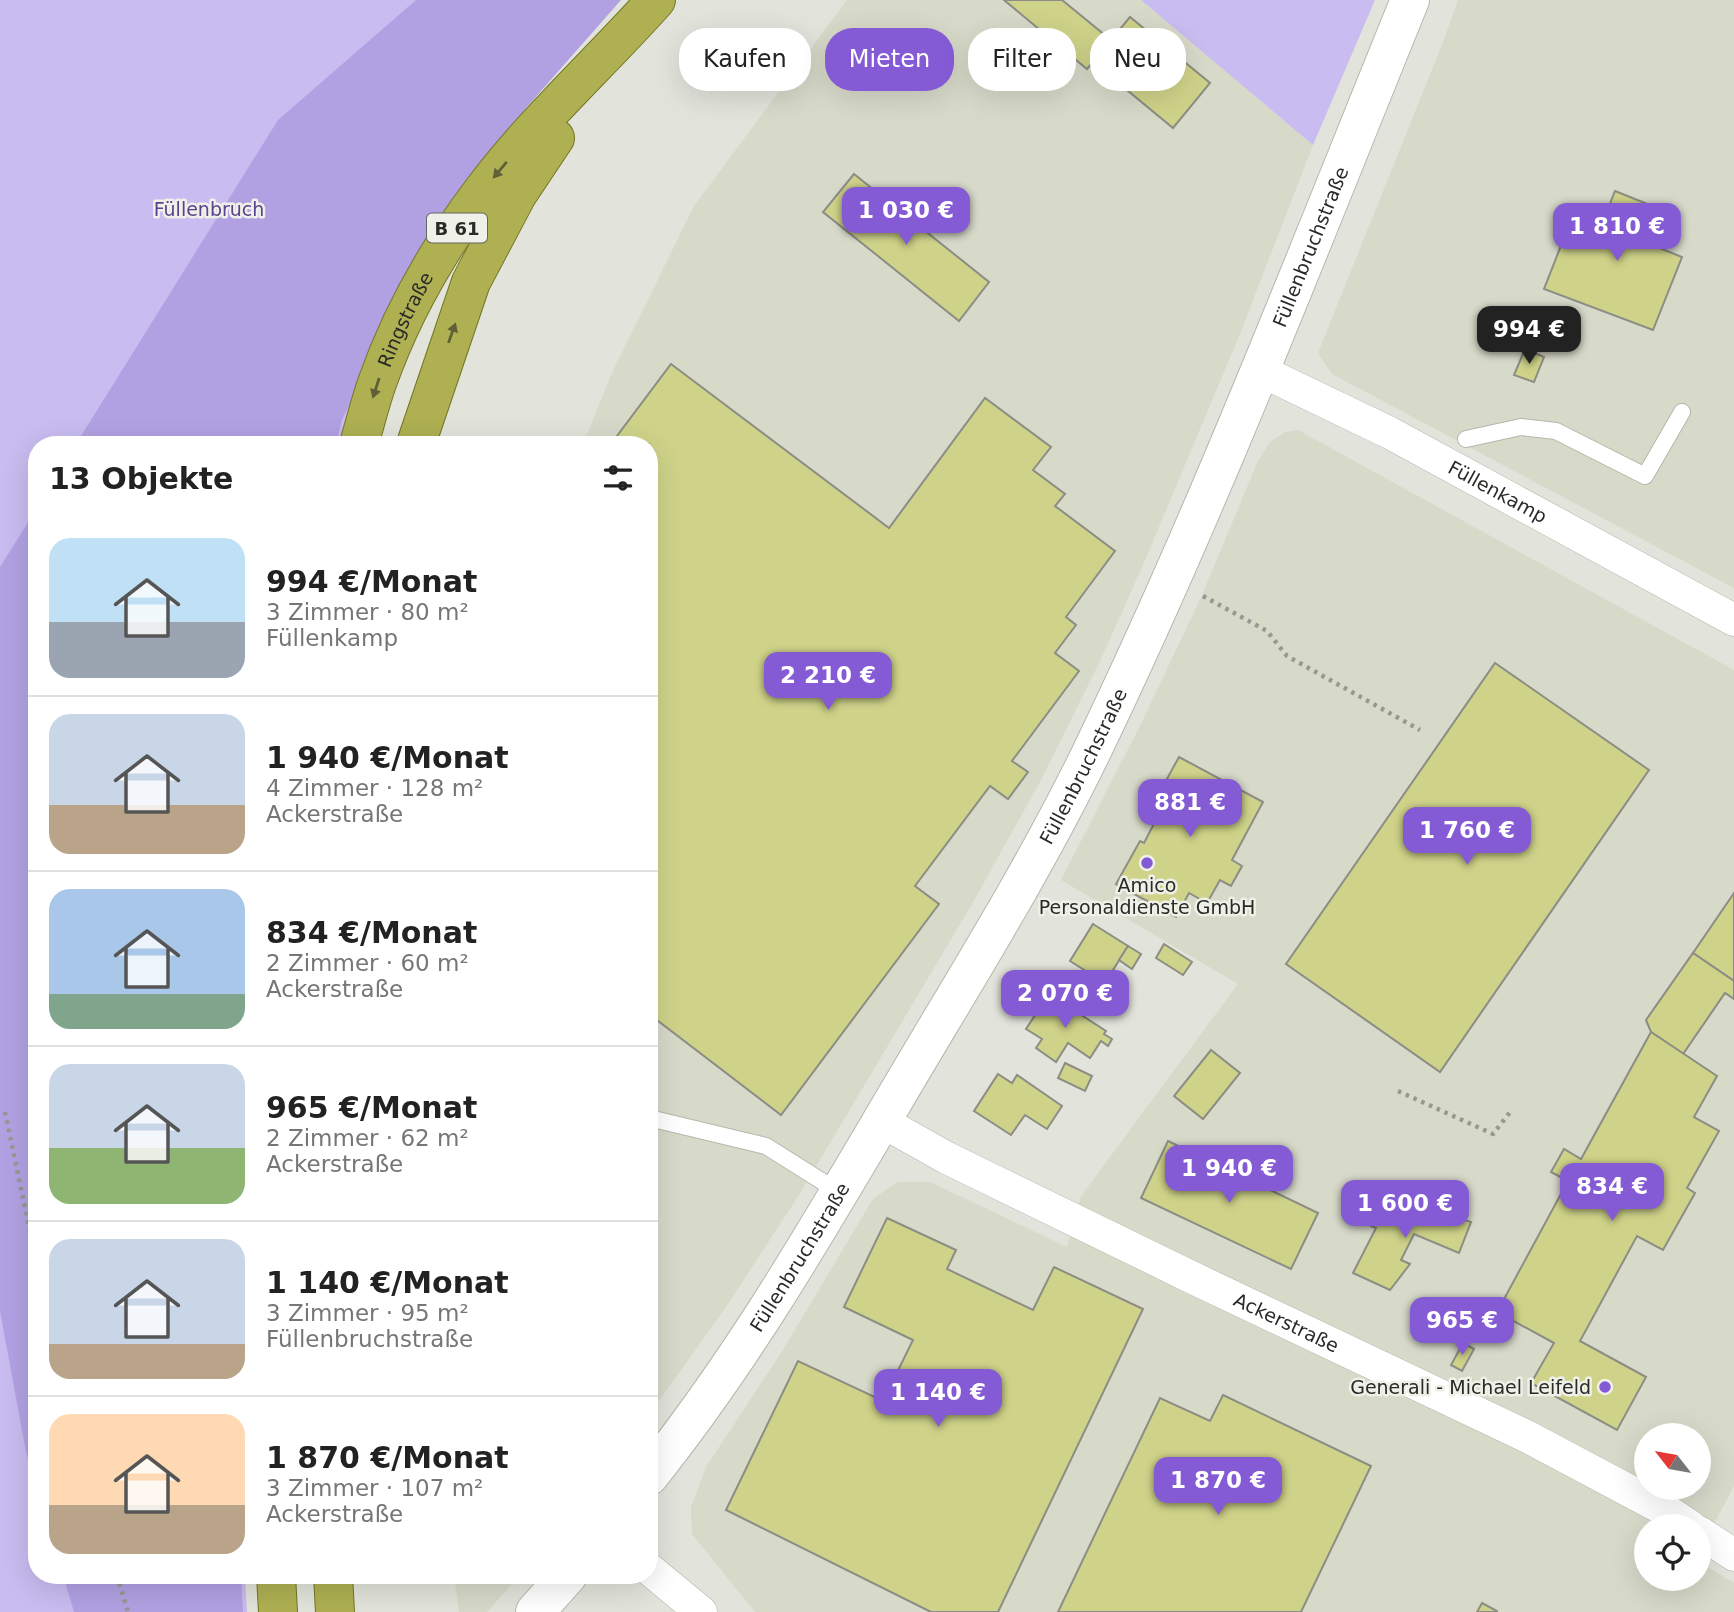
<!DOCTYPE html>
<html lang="de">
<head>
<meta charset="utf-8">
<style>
	body { margin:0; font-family:"DejaVu Sans",sans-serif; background:#f2f2f2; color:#222; height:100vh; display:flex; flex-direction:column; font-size:26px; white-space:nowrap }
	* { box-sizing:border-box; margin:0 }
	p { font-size:23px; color:#767676 }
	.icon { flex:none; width:38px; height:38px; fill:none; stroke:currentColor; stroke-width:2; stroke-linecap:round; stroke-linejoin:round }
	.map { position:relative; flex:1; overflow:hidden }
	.side { position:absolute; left:28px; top:436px; width:630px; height:1148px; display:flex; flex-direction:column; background:#fff; border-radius:28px; box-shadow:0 7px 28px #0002 }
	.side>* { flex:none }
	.guide { position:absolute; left:679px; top:28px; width:665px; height:63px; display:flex; gap:14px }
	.needle { width:46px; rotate:301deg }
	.tools { position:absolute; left:1634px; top:1423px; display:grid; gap:14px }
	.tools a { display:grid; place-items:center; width:77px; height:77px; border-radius:50%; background:#fff; box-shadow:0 7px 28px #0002; font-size:35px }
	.price { position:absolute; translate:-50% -60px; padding:0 16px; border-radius:14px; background:#845bd5; color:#fff; font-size:23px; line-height:46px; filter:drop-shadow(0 2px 4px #0008) }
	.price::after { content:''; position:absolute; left:50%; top:42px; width:21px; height:16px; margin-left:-10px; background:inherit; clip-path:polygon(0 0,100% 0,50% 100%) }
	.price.selected { background:#222; color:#fff }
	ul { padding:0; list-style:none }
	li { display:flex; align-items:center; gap:21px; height:175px; padding:0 21px }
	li+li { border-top:2px solid #e0e0e0 }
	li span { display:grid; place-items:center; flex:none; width:196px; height:140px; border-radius:21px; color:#555 }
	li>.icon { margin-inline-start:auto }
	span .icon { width:84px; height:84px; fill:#fffc; stroke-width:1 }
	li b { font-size:30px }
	h2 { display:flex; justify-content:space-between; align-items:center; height:84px; padding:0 21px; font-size:30px }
	.tag { padding:0 24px; border-radius:28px; background:#fff; box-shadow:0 7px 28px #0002; font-size:24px; line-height:63px }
	.tag.selected { background:#845bd5; color:#fff }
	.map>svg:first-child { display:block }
	.built { fill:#d7d9c9; fill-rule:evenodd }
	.green { fill:#c8bcf0 }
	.forest { fill:#b1a1e3 }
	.building { fill:#cfd389; stroke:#8c8d84; stroke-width:2 }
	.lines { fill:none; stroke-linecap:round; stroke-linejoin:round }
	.service-casing { stroke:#b6b7ad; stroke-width:18 }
	.minor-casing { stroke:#b6b7ad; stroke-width:33 }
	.tertiary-casing { stroke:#b6b7ad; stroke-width:40 }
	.trunk-casing { stroke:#737526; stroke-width:40 }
	.path { stroke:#979891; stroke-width:4.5; stroke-dasharray:3.5 5; stroke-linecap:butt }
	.service { stroke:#fff; stroke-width:16 }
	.minor { stroke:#fff; stroke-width:32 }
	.tertiary { stroke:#fff; stroke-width:38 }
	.trunk { stroke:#aeb052; stroke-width:38 }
	.oneway { fill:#5f6038 }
	.poi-dot { fill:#845bd5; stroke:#eff0e7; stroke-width:2.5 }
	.labels { text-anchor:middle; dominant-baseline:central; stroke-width:5; stroke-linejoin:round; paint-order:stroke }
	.shield { fill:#eff0e7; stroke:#656561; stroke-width:2 }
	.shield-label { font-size:18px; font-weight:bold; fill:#2a2a27 }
	.park-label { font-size:19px; fill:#5b4291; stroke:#eff0e7 }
	.street-label { font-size:19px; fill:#2a2a27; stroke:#eff0e7 }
	.poi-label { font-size:19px; fill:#2a2a27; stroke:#eff0e7 }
</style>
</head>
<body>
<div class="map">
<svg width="1734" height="1612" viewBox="0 0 1734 1612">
	<rect width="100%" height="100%" fill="#e2e3da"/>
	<!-- built -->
	<g class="built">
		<polygon points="847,0 1141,0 1313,145 1239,336 1146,558 1101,659 1041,780 972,904 799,1195 724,1310 649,1415 649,444 583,444 612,373 694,206"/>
		<polygon points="1458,0 1734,0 1734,588 1332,374 1318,353 1443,42"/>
		<path d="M1298 430 1734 670V1486L1699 1553V1526H1647V1578H1699V1562L1734 1583V1612H755L692 1534 691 1507 706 1467 781 1353 873 1199 897 1182H930L1067 1247 1081 1196 1238 984 1061 880 1142 722 1202 595 1258 461 1270 442 1285 432ZM1647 1435H1699V1488H1647Z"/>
		<polygon points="454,1575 520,1575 487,1612 459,1612"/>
	</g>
	<!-- green -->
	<g class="green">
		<polygon points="0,0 611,0 520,101 341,444 37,444 37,1575 245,1575 247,1612 0,1612"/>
		<polygon points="1141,0 1375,0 1313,145"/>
	</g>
	<!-- forest -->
	<g class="forest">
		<polygon points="416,0 621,0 526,108 430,241 342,420 336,444 76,444 278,120"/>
		<polygon points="37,508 37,1488 26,1452 0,1311 0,567"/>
		<polygon points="63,1575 241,1575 243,1612 74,1612"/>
	</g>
	<!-- building -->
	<g class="building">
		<polygon points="1004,0 1062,0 1111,40 1130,17 1210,83 1173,128 1093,62 1087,69"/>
		<polygon points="854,174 989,282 959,321 823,212"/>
		<polygon points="1615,191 1665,211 1652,245 1682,257 1653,330 1544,289 1573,215 1601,226"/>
		<polygon points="1525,349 1544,357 1534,382 1514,375"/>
		<polygon points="671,364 889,528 985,398 1051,447 1033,470 1065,494 1055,506 1115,551 1066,617 1076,625 1055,653 1079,671 1012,761 1028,772 1008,799 990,786 915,886 939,904 781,1115 649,1014 649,444 611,444"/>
		<polygon points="1495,663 1649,770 1440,1072 1286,964"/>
		<polygon points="1179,757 1263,802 1232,860 1242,866 1231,886 1220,880 1207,903 1189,893 1176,917 1116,884 1140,841 1144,843 1156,820 1147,815"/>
		<polygon points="1734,893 1734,981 1693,953"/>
		<polygon points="1093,924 1128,946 1105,983 1070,961"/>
		<polygon points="1164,944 1192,962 1183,975 1156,958"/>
		<polygon points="1128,946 1141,954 1132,969 1119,960"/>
		<polygon points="1693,953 1734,981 1734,999 1725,993 1683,1054 1651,1032 1646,1020"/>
		<polygon points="1049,994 1106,1031 1104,1034 1112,1039 1108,1046 1101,1041 1090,1058 1068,1043 1056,1062 1036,1048 1042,1039 1026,1029"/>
		<polygon points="1651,1032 1717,1076 1694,1117 1719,1131 1687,1188 1695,1193 1663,1250 1637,1236 1580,1341 1646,1377 1617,1430 1531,1383 1554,1343 1497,1312 1568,1181 1551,1172 1564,1149 1581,1159"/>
		<polygon points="1211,1050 1240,1073 1203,1119 1174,1096"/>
		<polygon points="1065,1063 1092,1076 1085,1091 1058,1078"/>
		<polygon points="998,1074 1012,1083 1017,1075 1062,1106 1047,1129 1025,1115 1011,1135 974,1111"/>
		<polygon points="1168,1141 1318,1213 1291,1269 1141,1198"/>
		<polygon points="1380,1201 1412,1216 1418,1203 1471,1222 1459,1253 1414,1234 1401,1260 1410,1264 1390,1290 1353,1273 1376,1228 1369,1225"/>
		<polygon points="887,1218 956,1250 947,1269 1033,1310 1054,1267 1143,1309 998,1612 931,1612 726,1510 798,1361 883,1401 913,1340 844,1307"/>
		<polygon points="1463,1343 1474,1349 1462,1371 1451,1365"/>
		<polygon points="1223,1395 1371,1466 1301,1612 1058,1612 1160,1398 1210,1421"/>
		<polygon points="1482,1603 1497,1611 1497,1612 1477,1612"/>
	</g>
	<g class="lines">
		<defs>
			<g id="service">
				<polyline points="1466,439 1521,427 1556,431 1645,476 1682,412"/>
				<polyline points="649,1118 766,1146 839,1192"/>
			</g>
			<g id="minor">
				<path id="s1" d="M1259 370 1390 433 1734 620"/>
				<path id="s2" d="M881 1121 947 1158 1191 1277 1526 1436 1669 1512 1690 1526"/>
				<polyline points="1699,1532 1734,1555"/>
				<polyline points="649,1569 701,1612"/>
			</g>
			<g id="tertiary">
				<path id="s3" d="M649 1476C742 1360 816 1232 891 1105 959 989 1031 876 1090 755 1209 509 1307 253 1410 0"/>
				<polyline points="535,1612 568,1575"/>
			</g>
			<g id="trunk">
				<path id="s4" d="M359 444C365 424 370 403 377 383 401 315 438 250 481 193 533 123 599 64 656 0"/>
				<polyline points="416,444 471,282 517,195 555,138"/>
				<polyline points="276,1575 278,1612"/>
				<polyline points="333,1575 335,1612"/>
			</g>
		</defs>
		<!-- service casing -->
		<use href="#service" class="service-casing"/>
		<!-- minor casing -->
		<use href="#minor" class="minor-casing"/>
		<!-- tertiary casing -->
		<use href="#tertiary" class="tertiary-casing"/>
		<!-- trunk casing -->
		<use href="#trunk" class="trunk-casing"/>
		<!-- path -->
		<g class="path">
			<polyline points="1203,596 1267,631 1287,656 1420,730"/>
			<polyline points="1398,1091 1493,1134 1511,1111"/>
			<polyline points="5,1112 37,1265"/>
			<polyline points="117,1575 128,1612"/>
		</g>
		<!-- service -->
		<use href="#service" class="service"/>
		<!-- minor -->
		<use href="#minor" class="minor"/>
		<!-- tertiary -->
		<use href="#tertiary" class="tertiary"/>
		<!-- trunk -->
		<use href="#trunk" class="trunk"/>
	</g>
	<!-- one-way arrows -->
	<defs><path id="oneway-solid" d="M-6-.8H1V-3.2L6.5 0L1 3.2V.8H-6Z" transform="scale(1.75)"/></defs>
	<g class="oneway">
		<use href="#oneway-solid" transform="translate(500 170) rotate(130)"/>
		<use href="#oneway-solid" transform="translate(452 333) rotate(-70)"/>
		<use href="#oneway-solid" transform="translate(376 388) rotate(108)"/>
	</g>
	<!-- markers -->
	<g class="poi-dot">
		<circle cx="1147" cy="863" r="7"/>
		<circle cx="1605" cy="1387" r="7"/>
	</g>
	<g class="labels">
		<!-- shield labels -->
		<rect class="shield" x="427" y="213.5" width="60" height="29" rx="5"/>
		<g class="shield-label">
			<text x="457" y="228">B 61</text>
		</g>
		<!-- park labels -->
		<g class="park-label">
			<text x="209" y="209">Füllenbruch</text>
		</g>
		<!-- street labels -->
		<g class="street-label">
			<text stroke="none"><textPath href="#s3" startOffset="1400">Füllenbruchstraße</textPath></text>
			<text stroke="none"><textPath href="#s4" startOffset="133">Ringstraße</textPath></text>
			<text stroke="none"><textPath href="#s1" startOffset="268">Füllenkamp</textPath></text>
			<text stroke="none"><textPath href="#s3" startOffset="833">Füllenbruchstraße</textPath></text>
			<text stroke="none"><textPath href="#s3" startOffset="266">Füllenbruchstraße</textPath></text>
			<text stroke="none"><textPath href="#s2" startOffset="453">Ackerstraße</textPath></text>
		</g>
		<!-- poi labels -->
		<g class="poi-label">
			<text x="1147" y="885">Amico<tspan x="1147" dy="22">Personaldienste GmbH</tspan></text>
			<text x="1591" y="1387" text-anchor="end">Generali - Michael Leifeld</text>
		</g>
	</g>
</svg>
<div class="tools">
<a><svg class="needle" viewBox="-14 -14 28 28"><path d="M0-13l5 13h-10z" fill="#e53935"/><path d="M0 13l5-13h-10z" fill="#767676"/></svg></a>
<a><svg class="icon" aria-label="locate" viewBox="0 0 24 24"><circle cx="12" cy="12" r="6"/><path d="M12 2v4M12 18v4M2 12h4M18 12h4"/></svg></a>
</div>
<b class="price" style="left:906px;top:247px">1 030 €</b>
<b class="price" style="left:1617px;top:263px">1 810 €</b>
<b class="price selected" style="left:1529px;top:366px">994 €</b>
<b class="price" style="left:828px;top:712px">2 210 €</b>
<b class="price" style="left:1190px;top:839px">881 €</b>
<b class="price" style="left:1467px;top:867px">1 760 €</b>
<b class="price" style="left:1065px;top:1030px">2 070 €</b>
<b class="price" style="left:1229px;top:1205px">1 940 €</b>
<b class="price" style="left:1612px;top:1223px">834 €</b>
<b class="price" style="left:1405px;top:1240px">1 600 €</b>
<b class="price" style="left:1462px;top:1357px">965 €</b>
<b class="price" style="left:938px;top:1429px">1 140 €</b>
<b class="price" style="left:1218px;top:1517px">1 870 €</b>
<div class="guide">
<a class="tag">Kaufen</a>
<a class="tag selected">Mieten</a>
<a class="tag">Filter</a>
<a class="tag">Neu</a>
</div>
<section class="side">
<h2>13 Objekte<svg class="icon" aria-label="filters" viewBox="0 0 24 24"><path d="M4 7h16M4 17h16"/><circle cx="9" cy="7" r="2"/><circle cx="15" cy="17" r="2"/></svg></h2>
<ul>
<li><span style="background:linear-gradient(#bfe0f5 60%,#9aa5b1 0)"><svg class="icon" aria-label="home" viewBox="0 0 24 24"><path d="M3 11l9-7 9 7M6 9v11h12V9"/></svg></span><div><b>994 €/Monat</b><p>3 Zimmer · 80 m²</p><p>Füllenkamp</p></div></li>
<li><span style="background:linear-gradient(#c9d6e8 65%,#b9a48a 0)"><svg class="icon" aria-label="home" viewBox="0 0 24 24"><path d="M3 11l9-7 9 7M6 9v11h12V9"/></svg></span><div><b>1 940 €/Monat</b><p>4 Zimmer · 128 m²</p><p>Ackerstraße</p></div></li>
<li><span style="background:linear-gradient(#a9c7e8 75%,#7fa58c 0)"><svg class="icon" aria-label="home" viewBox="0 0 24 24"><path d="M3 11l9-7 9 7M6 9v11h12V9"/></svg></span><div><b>834 €/Monat</b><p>2 Zimmer · 60 m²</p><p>Ackerstraße</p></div></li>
<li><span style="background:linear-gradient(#c9d6e8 60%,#8fb573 0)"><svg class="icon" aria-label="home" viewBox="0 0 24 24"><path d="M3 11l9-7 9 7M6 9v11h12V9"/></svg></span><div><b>965 €/Monat</b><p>2 Zimmer · 62 m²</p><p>Ackerstraße</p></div></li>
<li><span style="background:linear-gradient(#c9d6e8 75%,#b9a48a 0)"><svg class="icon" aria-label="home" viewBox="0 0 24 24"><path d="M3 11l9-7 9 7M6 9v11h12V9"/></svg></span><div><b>1 140 €/Monat</b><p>3 Zimmer · 95 m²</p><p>Füllenbruchstraße</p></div></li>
<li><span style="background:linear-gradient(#ffd9b3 65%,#b9a48a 0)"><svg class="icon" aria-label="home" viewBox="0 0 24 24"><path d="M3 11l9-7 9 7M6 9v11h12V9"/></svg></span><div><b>1 870 €/Monat</b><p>3 Zimmer · 107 m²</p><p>Ackerstraße</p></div></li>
</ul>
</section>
</div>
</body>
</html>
